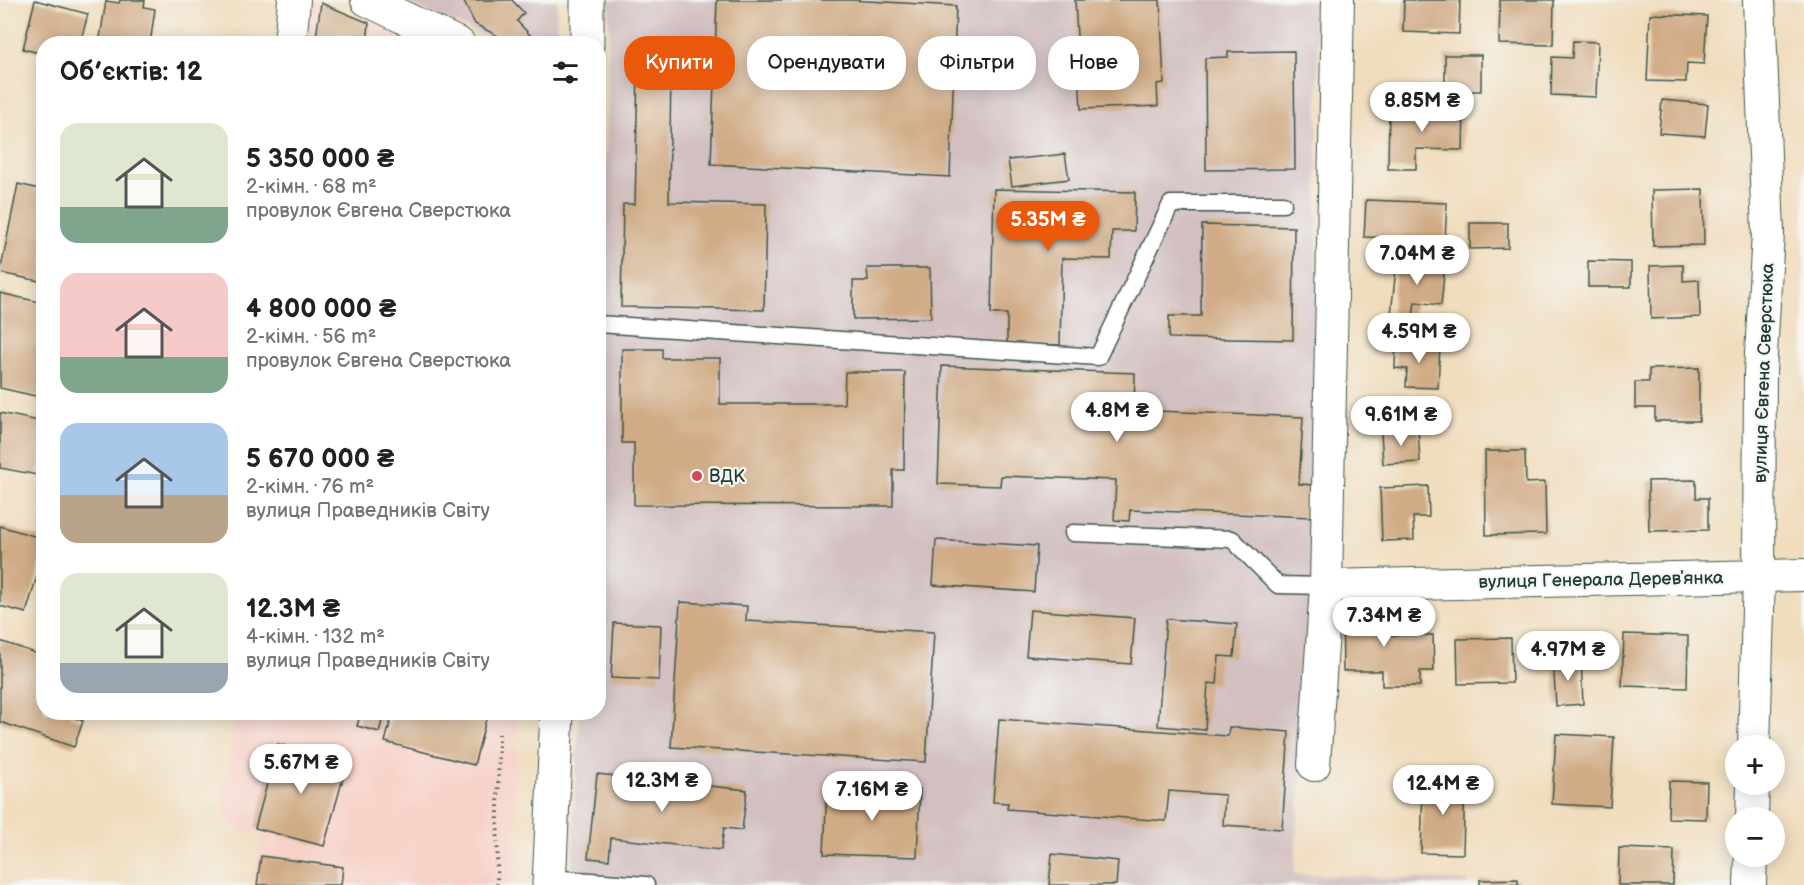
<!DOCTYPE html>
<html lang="uk">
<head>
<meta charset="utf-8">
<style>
	body { margin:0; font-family:"Balsamiq Sans",sans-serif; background:#f6f6f6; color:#202124; height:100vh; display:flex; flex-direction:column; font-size:22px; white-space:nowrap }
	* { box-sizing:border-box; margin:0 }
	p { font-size:20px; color:#757577 }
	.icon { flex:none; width:33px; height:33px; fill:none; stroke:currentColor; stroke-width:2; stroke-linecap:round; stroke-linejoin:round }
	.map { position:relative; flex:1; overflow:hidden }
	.panel { position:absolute; left:36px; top:36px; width:570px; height:684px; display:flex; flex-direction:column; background:#fff; border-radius:24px; box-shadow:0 3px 15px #0003 }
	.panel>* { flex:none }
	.banner { position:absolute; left:624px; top:36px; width:570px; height:54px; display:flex; gap:12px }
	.buttons { position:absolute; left:1725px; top:735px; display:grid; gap:12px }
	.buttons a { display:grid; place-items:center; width:60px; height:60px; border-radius:50%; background:#fff; box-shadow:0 3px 15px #0003; font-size:30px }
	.price { position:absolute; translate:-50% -51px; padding:0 14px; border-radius:21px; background:#fff; color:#222; font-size:20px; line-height:39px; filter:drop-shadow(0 2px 3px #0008) }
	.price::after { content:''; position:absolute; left:50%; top:36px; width:18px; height:14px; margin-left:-9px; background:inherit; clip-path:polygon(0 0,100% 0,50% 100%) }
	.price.on { background:#ea580c; color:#fff }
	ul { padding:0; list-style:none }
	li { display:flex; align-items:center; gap:18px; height:150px; padding:0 24px }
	li span { display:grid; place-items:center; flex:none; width:168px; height:120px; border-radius:18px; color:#555 }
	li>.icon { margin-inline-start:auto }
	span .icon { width:72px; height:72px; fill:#fffc; stroke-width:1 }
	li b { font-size:26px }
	h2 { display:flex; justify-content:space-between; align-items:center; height:72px; padding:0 24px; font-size:26px }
	.chip { padding:0 21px; border-radius:24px; background:#fff; box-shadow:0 3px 15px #0003; font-size:21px; line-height:54px }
	.chip.on { background:#ea580c; color:#fff }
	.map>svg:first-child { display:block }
	.built { fill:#f7d1c7 }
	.industrial { fill:#d2bfc0 }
	.building { fill:#d0ab85 }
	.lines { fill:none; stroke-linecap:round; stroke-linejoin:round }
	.lane-casing { stroke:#3e5549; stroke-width:19 }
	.street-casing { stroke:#3e5549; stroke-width:34 }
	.secondary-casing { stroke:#3e5549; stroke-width:35 }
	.path { stroke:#3e5549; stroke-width:4; stroke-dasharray:1.5 4.5; stroke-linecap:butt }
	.lane { stroke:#fff; stroke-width:16 }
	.street { stroke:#fff; stroke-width:32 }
	.secondary { stroke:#fff; stroke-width:33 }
	.poi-dot { fill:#d1495b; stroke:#f6f6f2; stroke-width:2 }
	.labels { text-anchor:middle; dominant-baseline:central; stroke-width:4.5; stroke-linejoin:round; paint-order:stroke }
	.street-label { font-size:18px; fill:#1f3d34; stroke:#f6f6f2 }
	.poi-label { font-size:18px; fill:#1f3d34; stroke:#f6f6f2; text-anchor:start }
</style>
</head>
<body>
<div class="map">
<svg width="1804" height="885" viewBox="0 0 1804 885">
	<rect width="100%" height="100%" fill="#f6f6f2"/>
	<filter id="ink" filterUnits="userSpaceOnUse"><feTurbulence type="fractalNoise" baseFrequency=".0167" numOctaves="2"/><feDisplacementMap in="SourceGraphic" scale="12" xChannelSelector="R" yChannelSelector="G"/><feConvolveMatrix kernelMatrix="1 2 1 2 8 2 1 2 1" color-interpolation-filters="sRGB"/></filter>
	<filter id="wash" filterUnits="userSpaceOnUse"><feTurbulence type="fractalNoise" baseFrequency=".008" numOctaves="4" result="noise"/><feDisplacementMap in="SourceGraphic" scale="24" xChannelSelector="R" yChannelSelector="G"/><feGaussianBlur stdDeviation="1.35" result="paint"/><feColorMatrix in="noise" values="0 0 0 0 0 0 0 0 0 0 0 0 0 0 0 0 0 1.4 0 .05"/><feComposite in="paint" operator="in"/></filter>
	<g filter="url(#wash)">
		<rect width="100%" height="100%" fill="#f0ddbe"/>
		<!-- built -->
		<g class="built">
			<polygon points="310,1 369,23 413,43 297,44 300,22"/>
			<polygon points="234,713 516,713 515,885 254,885 261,835 229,824 223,815"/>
		</g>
		<!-- industrial -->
		<g class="industrial">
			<polygon points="401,0 557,0 557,43 503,43"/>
			<polygon points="609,0 1318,0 1315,587 1294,874 1468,881 1468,885 571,885 579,713 598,712 598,307 608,106"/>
		</g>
		<g id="blocks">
			<!-- building -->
			<g class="building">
				<polygon points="35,0 88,14 80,44 44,44 44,54 23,49"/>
				<polygon points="120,0 145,0 144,7 155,9 150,44 99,44 106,1 119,3"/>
				<polygon points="463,0 512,0 524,13 517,21 531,36 528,44 513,44 475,24"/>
				<polygon points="717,0 850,0 956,6 950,177 711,164"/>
				<polygon points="1075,0 1160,0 1164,83 1157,84 1158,106 1081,109"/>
				<polygon points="1404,0 1460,0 1459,34 1403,32"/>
				<polygon points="1500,0 1554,0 1553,45 1499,44"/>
				<polygon points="321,3 369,23 367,44 315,44"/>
				<polygon points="1650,14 1707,16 1704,64 1687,63 1686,82 1647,81"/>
				<polygon points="1573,41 1598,42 1596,97 1551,95 1552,57 1572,58"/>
				<polygon points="1294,51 1295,169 1206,170 1205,58 1228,57 1228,52"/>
				<rect x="1445" y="55" width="36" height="36"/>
				<polygon points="638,71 671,72 669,202 766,204 764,310 621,307 623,204 635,204"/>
				<polygon points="1662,100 1708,104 1705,136 1659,133"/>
				<polygon points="1389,107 1464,108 1463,150 1416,149 1416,169 1388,169"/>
				<polygon points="1065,154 1069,179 1012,186 1008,160"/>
				<polygon points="18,184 44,190 44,282 0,273"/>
				<polygon points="994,189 1135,192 1134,231 1112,231 1111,259 1062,258 1060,345 1007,344 1007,314 991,314"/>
				<polygon points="1703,189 1704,245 1653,246 1652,190"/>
				<polygon points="1366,200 1447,203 1445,240 1364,237"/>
				<polygon points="1470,223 1508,223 1508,248 1470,249"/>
				<polygon points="1202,225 1294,227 1293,340 1169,338 1169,316 1201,316"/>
				<polygon points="1397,260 1445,265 1441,305 1415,302 1413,316 1391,314"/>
				<polygon points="1588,261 1631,262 1631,287 1588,287"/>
				<polygon points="1683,265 1683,281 1699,280 1700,317 1651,319 1650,266"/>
				<polygon points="867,268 930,268 931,318 853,319 853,281 868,281"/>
				<polygon points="0,293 44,303 44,383 40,397 0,388"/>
				<polygon points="1396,343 1440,345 1438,388 1406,387 1407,369 1395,368"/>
				<polygon points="622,349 662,349 662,358 720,358 720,404 844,404 845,372 905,372 904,470 893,470 893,506 634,505 634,443 622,443"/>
				<polygon points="942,366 1135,373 1134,410 1303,417 1299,484 1313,485 1312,517 1130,510 1129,521 1114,520 1116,480 1001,476 1000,486 938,484"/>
				<polygon points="1699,368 1699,421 1655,421 1655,408 1635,408 1635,382 1649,382 1649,369"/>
				<polygon points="0,413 44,422 44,440 37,475 0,468"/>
				<polygon points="1418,429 1420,462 1383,464 1381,432"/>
				<polygon points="1485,451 1525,451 1526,483 1545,482 1546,534 1486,535"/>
				<polygon points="1696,480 1696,498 1708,498 1708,530 1649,531 1648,481"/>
				<polygon points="1428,486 1429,517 1413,517 1414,540 1382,541 1380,488"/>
				<polygon points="0,526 44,539 44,553 26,613 0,606"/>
				<polygon points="936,540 1037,546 1034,592 933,585"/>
				<polygon points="680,602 747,606 746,621 934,632 926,762 671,747"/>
				<polygon points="1342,607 1386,607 1386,635 1433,635 1434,671 1420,671 1420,686 1382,686 1382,671 1343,671"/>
				<polygon points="1030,610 1135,618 1131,664 1026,656"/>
				<polygon points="1166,619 1237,624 1234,657 1219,656 1217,684 1208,683 1205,730 1158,726"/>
				<polygon points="614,623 661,625 659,680 611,678"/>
				<polygon points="1624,634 1688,636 1687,688 1622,686"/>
				<polygon points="1511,638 1512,683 1458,684 1457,639"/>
				<polygon points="0,641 44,656 38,675 44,677 44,712 71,712 70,716 83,721 74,747 0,722"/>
				<polygon points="1581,658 1583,704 1556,706 1553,659"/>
				<polygon points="361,712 383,717 379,732 357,726"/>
				<polygon points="393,712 488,712 474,765 385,742"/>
				<polygon points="999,719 1228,736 1229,727 1289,732 1282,829 1223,825 1225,795 1169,791 1166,821 1007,809 1008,803 993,802"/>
				<polygon points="1556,734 1614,737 1610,807 1552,804"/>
				<polygon points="278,744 347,764 324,846 255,828"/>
				<polygon points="597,774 747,790 742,830 724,828 721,850 611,838 609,860 588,858"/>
				<polygon points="1423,779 1465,780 1463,854 1421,853"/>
				<polygon points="1669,781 1707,782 1706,819 1668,818"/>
				<polygon points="827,786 920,789 917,857 824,854"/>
				<polygon points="1619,848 1674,850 1673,885 1618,885"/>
				<polygon points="1052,854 1118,861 1116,885 1049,885"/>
				<polygon points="261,856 343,867 341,885 257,885"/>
				<polygon points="1518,879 1518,885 1480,885 1480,880"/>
			</g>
		</g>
	</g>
	<g filter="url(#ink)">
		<use href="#blocks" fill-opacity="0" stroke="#3e5549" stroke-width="1.5"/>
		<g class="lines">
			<defs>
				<g id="lane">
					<polyline points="598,324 1098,357 1171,204 1283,204"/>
					<polyline points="1073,533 1232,539 1278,585 1326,586"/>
					<polyline points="549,878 646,885"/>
				</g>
				<g id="street">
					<polyline points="367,0 459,44"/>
					<polyline points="290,44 294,0"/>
					<polyline points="1326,586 1804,575"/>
					<polyline points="1754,746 1759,576 1760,372 1768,233 1759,0"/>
					<polyline points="1314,765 1326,586 1338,0"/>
					<polyline points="1752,818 1753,784"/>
					<polyline points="1750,885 1751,856"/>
				</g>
				<g id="secondary">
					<polyline points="587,44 587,0"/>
					<polyline points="549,885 557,712"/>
				</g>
			</defs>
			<!-- lane casing -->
			<use href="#lane" class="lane-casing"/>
			<!-- street casing -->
			<use href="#street" class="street-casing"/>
			<!-- secondary casing -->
			<use href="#secondary" class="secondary-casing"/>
			<!-- path -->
			<polyline class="path" points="497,885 499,734"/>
			<!-- lane -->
			<use href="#lane" class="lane"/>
			<!-- street -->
			<use href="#street" class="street"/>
			<!-- secondary -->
			<use href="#secondary" class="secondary"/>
		</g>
	</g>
	<!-- markers -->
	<circle class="poi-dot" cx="697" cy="476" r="6"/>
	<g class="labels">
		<!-- street labels -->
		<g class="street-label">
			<text transform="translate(1764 373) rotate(-88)">вулиця Євгена Сверстюка</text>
			<text transform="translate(1601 580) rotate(-1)">вулиця Генерала Деревʼянка</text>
		</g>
		<!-- poi labels -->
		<g class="poi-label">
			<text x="709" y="476">ВДК</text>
		</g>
	</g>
</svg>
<div class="buttons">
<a>+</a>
<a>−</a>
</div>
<b class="price" style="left:1422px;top:133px">8.85M ₴</b>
<b class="price on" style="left:1048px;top:252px">5.35M ₴</b>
<b class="price" style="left:1417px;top:286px">7.04M ₴</b>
<b class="price" style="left:1419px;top:364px">4.59M ₴</b>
<b class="price" style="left:1117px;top:443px">4.8M ₴</b>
<b class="price" style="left:1401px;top:447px">9.61M ₴</b>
<b class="price" style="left:1384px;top:648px">7.34M ₴</b>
<b class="price" style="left:1568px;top:682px">4.97M ₴</b>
<b class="price" style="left:301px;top:795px">5.67M ₴</b>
<b class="price" style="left:662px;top:813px">12.3M ₴</b>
<b class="price" style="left:1443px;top:816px">12.4M ₴</b>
<b class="price" style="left:872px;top:822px">7.16M ₴</b>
<div class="banner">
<a class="chip on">Купити</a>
<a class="chip">Орендувати</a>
<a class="chip">Фільтри</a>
<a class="chip">Нове</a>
</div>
<section class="panel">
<h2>Об’єктів: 12<svg class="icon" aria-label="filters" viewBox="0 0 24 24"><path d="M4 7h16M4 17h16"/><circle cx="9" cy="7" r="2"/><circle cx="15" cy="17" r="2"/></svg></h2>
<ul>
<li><span style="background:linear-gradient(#dfe7d0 70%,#7fa58c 0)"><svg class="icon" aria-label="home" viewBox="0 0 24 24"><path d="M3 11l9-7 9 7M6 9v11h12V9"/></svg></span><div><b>5 350 000 ₴</b><p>2-кімн. · 68 m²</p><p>провулок Євгена Сверстюка</p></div></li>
<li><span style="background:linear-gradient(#f6c9c9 70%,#7fa58c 0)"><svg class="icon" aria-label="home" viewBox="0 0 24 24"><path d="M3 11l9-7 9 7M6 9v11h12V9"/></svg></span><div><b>4 800 000 ₴</b><p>2-кімн. · 56 m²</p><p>провулок Євгена Сверстюка</p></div></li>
<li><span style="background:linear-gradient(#a9c7e8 60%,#b9a48a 0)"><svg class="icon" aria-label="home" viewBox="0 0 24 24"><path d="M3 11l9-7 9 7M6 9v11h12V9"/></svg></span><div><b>5 670 000 ₴</b><p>2-кімн. · 76 m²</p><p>вулиця Праведників Світу</p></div></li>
<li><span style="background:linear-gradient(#dfe7d0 75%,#9aa5b1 0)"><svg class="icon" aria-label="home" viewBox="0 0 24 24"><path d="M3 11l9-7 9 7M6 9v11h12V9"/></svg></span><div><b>12.3M ₴</b><p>4-кімн. · 132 m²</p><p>вулиця Праведників Світу</p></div></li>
</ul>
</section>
</div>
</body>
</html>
